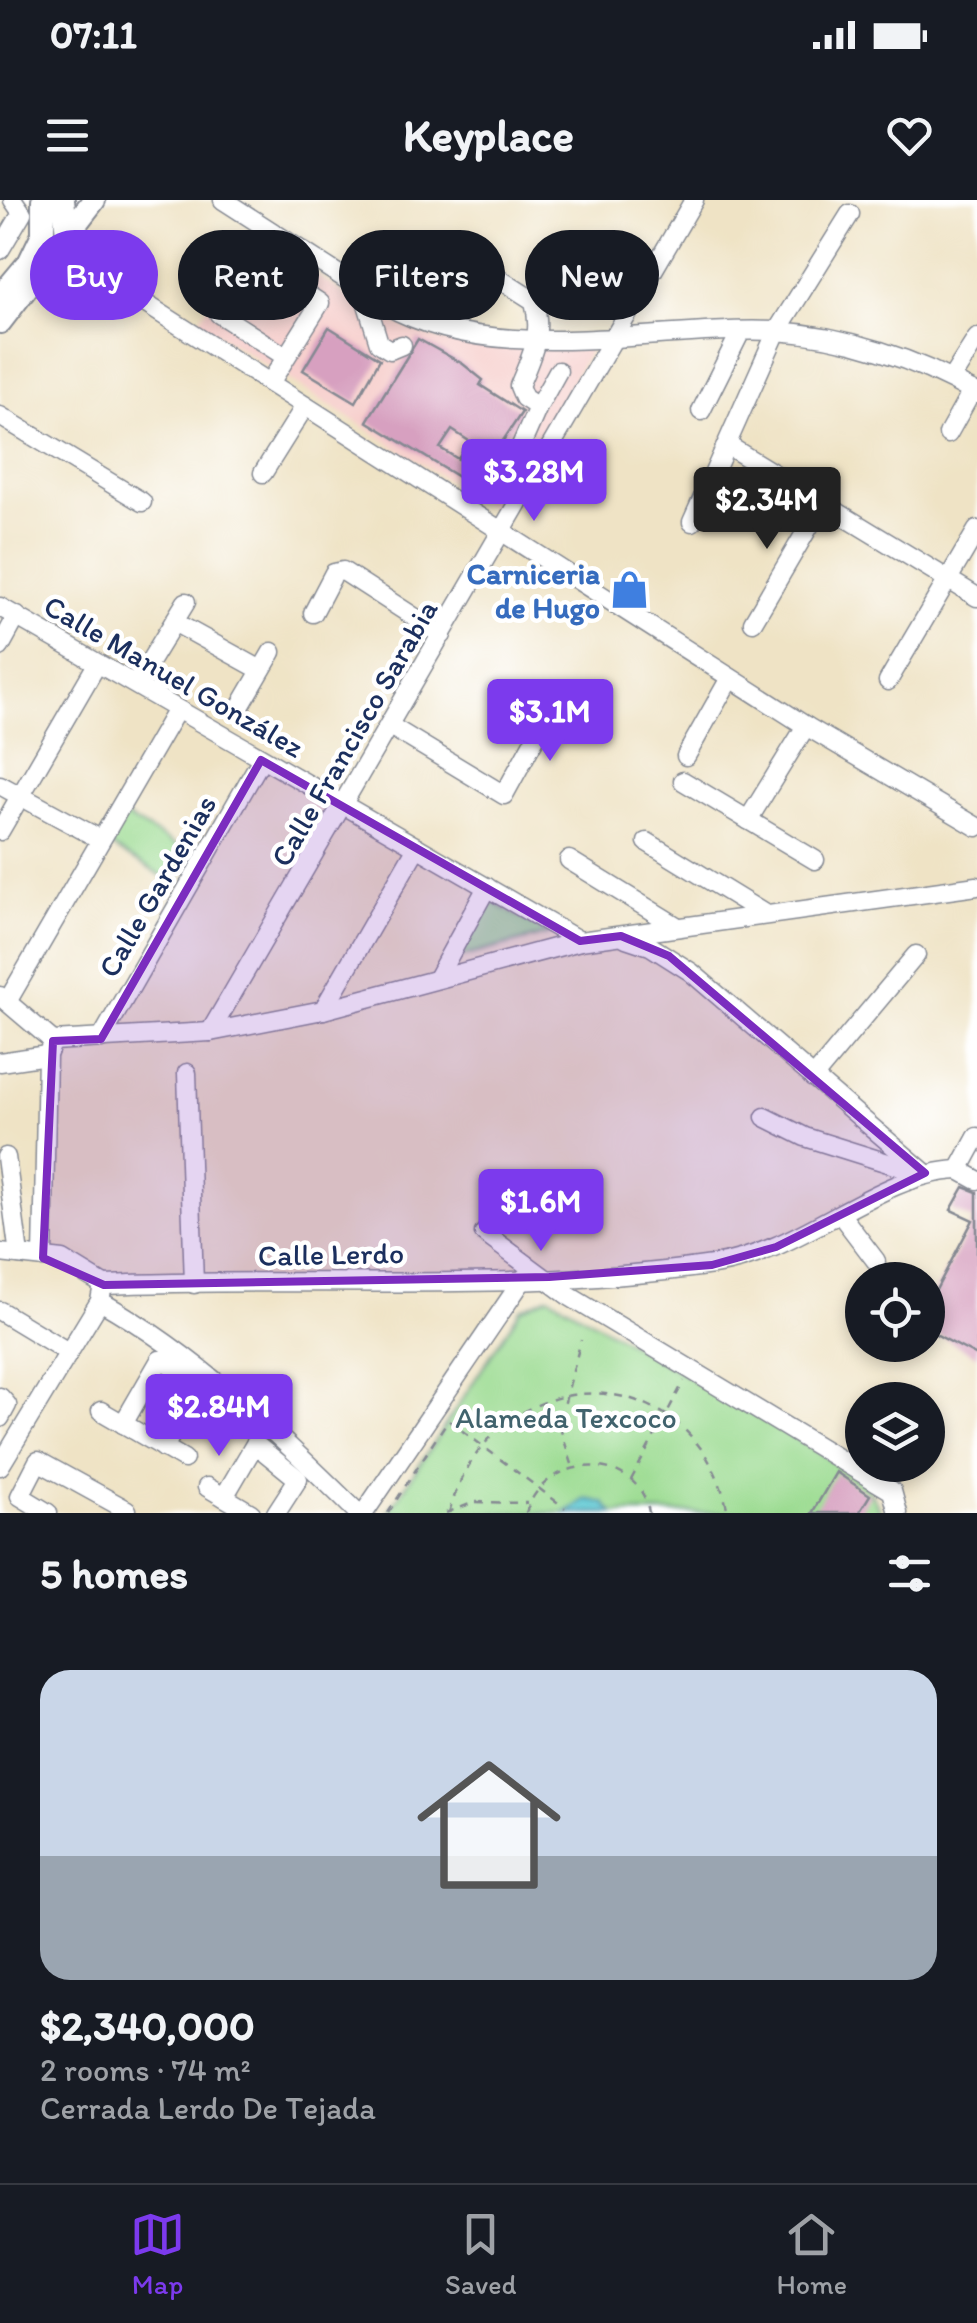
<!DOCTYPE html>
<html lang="en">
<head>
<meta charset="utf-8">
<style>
	body { margin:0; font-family:Itim,sans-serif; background:#20242c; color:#f1f3f6; height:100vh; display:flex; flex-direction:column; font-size:38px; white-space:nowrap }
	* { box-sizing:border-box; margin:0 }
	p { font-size:32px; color:#9ea1a6 }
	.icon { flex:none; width:55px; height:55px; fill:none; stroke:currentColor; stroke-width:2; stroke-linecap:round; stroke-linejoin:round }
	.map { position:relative; height:1313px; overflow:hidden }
	.drawer { display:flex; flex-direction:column; background:#171b24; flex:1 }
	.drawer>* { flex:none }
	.banner { position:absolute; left:30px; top:30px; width:918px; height:90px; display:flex; gap:20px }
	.controls { position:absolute; left:845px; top:1062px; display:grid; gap:20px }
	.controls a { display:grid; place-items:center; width:100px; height:100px; border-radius:50%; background:#171b24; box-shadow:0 5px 15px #0003; font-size:50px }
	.price { position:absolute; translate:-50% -85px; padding:0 22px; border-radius:10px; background:#7c3aed; color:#fff; font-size:32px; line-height:65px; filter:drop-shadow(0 2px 5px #0008) }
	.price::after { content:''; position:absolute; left:50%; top:60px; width:30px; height:22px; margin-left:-15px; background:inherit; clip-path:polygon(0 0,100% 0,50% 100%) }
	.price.active { background:#222; color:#fff }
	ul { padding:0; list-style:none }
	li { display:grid; align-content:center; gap:20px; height:530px; padding:0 40px }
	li+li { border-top:2px solid #363941 }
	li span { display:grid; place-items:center; height:310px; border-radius:30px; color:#555 }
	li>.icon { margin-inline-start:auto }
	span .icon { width:180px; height:180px; fill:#fffc; stroke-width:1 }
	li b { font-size:42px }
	h2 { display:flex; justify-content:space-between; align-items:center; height:120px; padding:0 40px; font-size:42px }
	.pill { padding:0 35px; border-radius:45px; background:#171b24; box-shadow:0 5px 15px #0003; font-size:35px; line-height:90px }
	.pill.active { background:#7c3aed; color:#fff }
	.status { display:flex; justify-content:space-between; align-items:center; height:70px; padding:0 50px; background:#171b24; direction:ltr }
	.status svg { height:28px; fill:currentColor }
	header { display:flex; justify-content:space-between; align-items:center; height:130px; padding:0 40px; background:#171b24; font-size:45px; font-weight:700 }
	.tabs { display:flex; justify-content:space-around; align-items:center; height:140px; border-top:2px solid #363941; background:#171b24; font-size:28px; color:#9ea1a6 }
	.tabs a { display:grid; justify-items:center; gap:5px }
	.tabs .active { color:#7c3aed }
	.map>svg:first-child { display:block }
	.built { fill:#f7d0ce }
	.green { fill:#9bdb91; stroke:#5b8578; stroke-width:2.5 }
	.water { fill:#5ac7d1; stroke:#3a7b98; stroke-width:2.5 }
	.building { fill:#d7a0c0; fill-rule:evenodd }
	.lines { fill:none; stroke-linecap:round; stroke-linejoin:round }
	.minor-casing { stroke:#858992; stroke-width:21 }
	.major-casing { stroke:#858992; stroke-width:26 }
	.path { stroke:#858992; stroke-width:2.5; stroke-dasharray:8 8; stroke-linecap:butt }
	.minor { stroke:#fff; stroke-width:18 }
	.major { stroke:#fff; stroke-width:22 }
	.marked { fill:#7b2cbf; fill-opacity:0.2; stroke:#7b2cbf; stroke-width:8; stroke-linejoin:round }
	.labels { text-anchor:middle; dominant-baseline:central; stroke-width:9; stroke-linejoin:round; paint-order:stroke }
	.shop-label { font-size:30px; font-weight:bold; fill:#366cbe; stroke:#fff; text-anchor:end }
	.street-label { font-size:30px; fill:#1b2f5e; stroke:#fff }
	.park-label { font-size:30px; fill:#41636d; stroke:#fff }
</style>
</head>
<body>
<div class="status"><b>07:11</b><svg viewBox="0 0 49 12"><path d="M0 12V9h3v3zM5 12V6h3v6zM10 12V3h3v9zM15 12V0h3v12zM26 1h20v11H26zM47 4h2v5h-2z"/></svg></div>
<header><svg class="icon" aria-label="menu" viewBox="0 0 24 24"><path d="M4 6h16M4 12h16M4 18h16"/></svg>Keyplace<svg class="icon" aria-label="heart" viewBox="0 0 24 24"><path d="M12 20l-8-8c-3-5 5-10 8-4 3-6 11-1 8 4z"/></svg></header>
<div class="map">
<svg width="977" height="1313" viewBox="0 0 977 1313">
	<rect width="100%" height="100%" fill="#fff"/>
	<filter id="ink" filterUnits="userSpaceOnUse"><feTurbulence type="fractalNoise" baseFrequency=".01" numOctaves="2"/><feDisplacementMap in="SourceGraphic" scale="20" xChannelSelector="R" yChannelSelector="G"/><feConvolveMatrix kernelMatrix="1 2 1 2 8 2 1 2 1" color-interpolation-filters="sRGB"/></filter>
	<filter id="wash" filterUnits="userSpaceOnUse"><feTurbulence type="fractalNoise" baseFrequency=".0048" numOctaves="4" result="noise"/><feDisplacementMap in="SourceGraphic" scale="40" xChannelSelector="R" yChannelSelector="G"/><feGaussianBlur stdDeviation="2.25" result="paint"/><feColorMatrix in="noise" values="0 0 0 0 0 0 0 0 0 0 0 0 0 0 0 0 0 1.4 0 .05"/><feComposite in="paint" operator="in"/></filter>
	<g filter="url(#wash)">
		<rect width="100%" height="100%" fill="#efe3c5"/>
		<!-- built -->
		<polygon class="built" points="253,32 359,104 392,122 440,140 488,147 590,149 498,312 198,122"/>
		<!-- green -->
		<g class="green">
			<polygon points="121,614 191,654 175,683 105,643"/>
			<polygon points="486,698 549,734 454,759"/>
			<polygon points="549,1096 862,1277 882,1313 388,1313 521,1109"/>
		</g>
		<!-- water -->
		<polygon class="water" points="586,1299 604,1303 613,1313 565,1313"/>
		<g id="blocks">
			<!-- building -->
			<g class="building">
				<polygon points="329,127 380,159 356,202 303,170"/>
				<path d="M418 139 463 164 483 180 480 185 522 212 473 286 367 221ZM452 230 469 241 458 259 440 248Z"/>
				<polygon points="964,987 977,992 977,1156 928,1130 928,1105 973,1020 951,1010"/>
				<polygon points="836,1272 870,1295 859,1313 812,1313"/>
			</g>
		</g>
	</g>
	<g filter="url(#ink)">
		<use href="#blocks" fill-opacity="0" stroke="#858992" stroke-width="2.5"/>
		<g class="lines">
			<defs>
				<g id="minor">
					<path d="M223 0 386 105C497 168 651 126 775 131 845 135 917 159 977 194"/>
					<polyline points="67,33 73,52 85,65 806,526 977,627"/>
					<polyline points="0,50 22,13 13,0"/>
					<path d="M476 64 534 101C543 136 532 154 519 186L524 198 538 207 520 248"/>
					<polyline points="363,91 379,143 390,150 402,145"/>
					<polyline points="951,179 977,138"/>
					<polyline points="270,183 320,103 253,59 219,114 286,157"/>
					<polyline points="538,207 558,171"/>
					<polyline points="701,211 740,133"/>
					<polyline points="0,216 142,302"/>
					<polyline points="948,234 972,191"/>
					<polyline points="727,245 977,397"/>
					<polyline points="263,273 305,206"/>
					<polyline points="692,322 777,131 850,14"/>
					<polyline points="0,407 580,741"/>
					<polyline points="313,413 334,373 343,371 442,435"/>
					<polyline points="174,422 261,470"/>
					<polyline points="753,422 821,306"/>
					<polyline points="0,447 17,416"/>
					<polyline points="888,481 977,330"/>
					<polyline points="136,484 186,402"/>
					<polyline points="237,512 272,452"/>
					<polyline points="390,526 504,595 551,509"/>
					<polyline points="686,556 730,478"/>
					<polyline points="683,581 815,660"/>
					<polyline points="0,585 98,638"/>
					<polyline points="748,620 806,526"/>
					<polyline points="0,631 97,464"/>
					<polyline points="647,642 763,713"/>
					<polyline points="569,660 678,727"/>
					<polyline points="626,738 650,746 691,772 925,973"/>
					<polyline points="437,778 487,687"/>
					<polyline points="0,796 53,841"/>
					<polyline points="7,802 176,511"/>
					<polyline points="323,810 417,647"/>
					<polyline points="210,832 694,0"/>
					<polyline points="101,839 261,560"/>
					<polyline points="53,841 210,832 323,810 580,741 977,686"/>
					<polyline points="0,862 47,855"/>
					<polyline points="187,873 194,1084"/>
					<polyline points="813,878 916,755"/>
					<polyline points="765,917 805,937 904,968 911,980"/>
					<polyline points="6,957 19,1055"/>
					<polyline points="959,970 977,937"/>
					<polyline points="959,970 977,980"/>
					<polyline points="841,1015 876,1061"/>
					<polyline points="484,1033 569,1096 892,1291 898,1313"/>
					<polyline points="0,1053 63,1060 104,1085"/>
					<polyline points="43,1058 47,855 53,841"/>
					<path d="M104 1085C306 1076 512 1094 713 1065 801 1053 878 973 959 970"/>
					<path d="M100 1101C197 1156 279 1235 358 1313"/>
					<polyline points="0,1111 68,1152"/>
					<polyline points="0,1197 7,1205 0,1218"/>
					<polyline points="101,1211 184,1259"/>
					<polyline points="123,1224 160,1160 166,1161 196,1188 164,1248"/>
					<polyline points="0,1266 100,1101 102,1090"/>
					<polyline points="207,1287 251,1313"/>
					<polyline points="224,1297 255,1244 298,1279 276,1313"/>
					<polyline points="48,1313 20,1296 38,1261 127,1310"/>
					<polyline points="364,1313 524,1078"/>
				</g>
				<g id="major">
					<polyline points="63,0 67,33"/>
					<polyline points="30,61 43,34 43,0"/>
					<polyline points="0,97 26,66"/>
					<polyline points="0,122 94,0"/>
				</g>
			</defs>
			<!-- minor casing -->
			<use href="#minor" class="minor-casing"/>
			<!-- major casing -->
			<use href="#major" class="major-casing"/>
			<!-- path -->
			<g class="path">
				<polyline points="572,1264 559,1225 581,1140"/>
				<polyline points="631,1280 684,1181"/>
				<polyline points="388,1313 448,1220 565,1308"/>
				<polyline points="446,1313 475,1302 527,1303"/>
				<path d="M449 1313C492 1153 697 1154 728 1313"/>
				<path d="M526 1313C544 1251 640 1251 649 1313"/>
			</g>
			<!-- minor -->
			<use href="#minor" class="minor"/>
			<!-- major -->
			<use href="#major" class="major"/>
		</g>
	</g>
	<!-- marked area -->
	<path class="marked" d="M261 560 580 741 621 736 669 756 925 973 776 1047 712 1065 549 1077 104 1085 43 1058 53 841 101 839Z"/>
	<!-- icons -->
	<defs>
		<symbol id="shop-bare" viewBox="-9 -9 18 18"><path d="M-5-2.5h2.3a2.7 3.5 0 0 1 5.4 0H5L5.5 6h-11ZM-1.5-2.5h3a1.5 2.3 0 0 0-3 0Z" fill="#3f7fe0" stroke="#fff" stroke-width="2.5" paint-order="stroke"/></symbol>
	</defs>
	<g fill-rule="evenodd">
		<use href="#shop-bare" x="602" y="362" width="55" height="55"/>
	</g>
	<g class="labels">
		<!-- shop labels -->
		<g class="shop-label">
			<text x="600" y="373">Carniceria<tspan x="600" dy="34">de Hugo</tspan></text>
		</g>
		<!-- street labels -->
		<g class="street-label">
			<text transform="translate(174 476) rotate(30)">Calle Manuel González</text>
			<text transform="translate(354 533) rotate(-60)">Calle Francisco Sarabia</text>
			<text transform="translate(157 686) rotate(-60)">Calle Gardenias</text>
			<text transform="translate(331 1054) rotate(-1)">Calle Lerdo</text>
		</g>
		<!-- park labels -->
		<g class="park-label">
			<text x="566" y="1217">Alameda Texcoco</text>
		</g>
	</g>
</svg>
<div class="controls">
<a><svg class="icon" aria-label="locate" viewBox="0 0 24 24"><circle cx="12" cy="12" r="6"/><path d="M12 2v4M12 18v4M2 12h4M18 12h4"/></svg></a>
<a><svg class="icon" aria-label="layers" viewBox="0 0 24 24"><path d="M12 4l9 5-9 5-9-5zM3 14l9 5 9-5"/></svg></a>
</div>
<b class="price" style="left:534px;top:324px">$3.28M</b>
<b class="price active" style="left:767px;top:352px">$2.34M</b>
<b class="price" style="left:550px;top:564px">$3.1M</b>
<b class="price" style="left:541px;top:1054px">$1.6M</b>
<b class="price" style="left:219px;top:1259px">$2.84M</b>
<div class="banner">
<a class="pill active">Buy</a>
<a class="pill">Rent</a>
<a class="pill">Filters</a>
<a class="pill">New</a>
</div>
</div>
<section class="drawer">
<h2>5 homes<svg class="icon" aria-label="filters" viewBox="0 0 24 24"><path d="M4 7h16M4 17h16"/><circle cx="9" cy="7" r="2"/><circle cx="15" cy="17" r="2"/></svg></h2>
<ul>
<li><span style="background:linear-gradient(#c9d6e8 60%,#9aa5b1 0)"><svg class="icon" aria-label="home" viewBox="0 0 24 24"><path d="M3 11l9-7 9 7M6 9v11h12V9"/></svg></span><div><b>$2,340,000</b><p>2 rooms · 74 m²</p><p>Cerrada Lerdo De Tejada</p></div></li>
</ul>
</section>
<nav class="tabs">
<a class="active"><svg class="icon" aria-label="map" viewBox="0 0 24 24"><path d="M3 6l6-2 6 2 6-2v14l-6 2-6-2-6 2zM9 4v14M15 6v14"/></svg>Map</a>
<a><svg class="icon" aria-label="saved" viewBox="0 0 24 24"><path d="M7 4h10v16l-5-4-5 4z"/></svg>Saved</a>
<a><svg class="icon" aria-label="home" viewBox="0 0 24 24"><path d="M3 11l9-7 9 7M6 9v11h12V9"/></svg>Home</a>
</nav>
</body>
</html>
